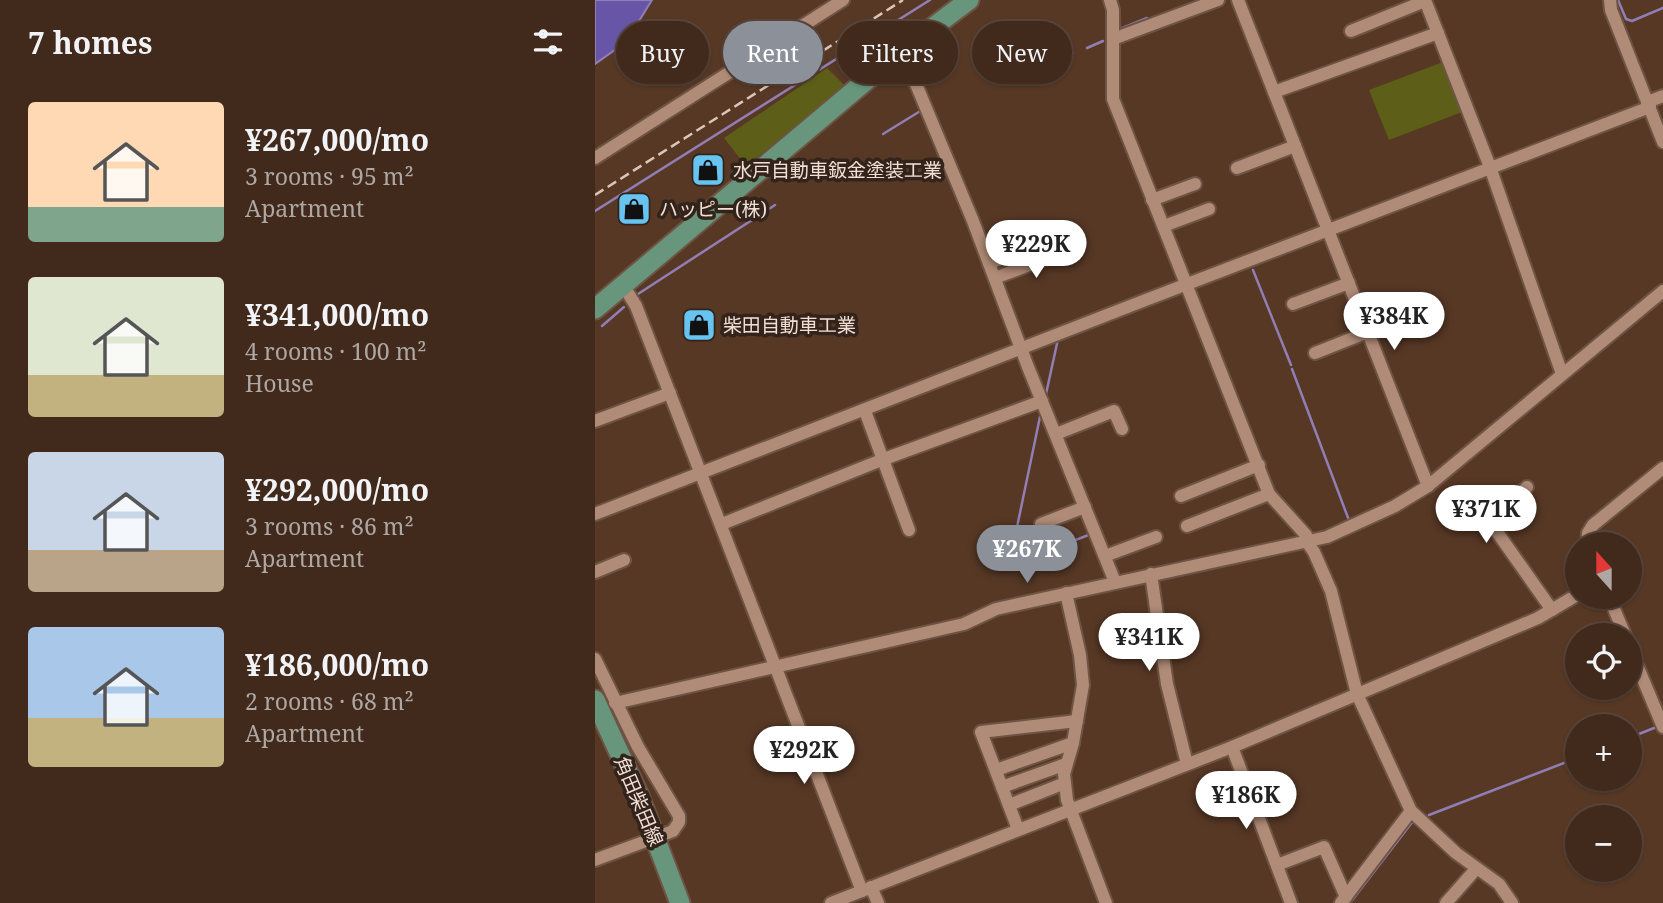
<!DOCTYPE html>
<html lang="en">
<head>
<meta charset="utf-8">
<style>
	body { margin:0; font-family:"Noto Serif","Noto Sans JP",serif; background:#483225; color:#f1f3f6; height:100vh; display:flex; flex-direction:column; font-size:26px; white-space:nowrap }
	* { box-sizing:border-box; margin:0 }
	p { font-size:23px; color:#aea7a3 }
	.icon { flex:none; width:38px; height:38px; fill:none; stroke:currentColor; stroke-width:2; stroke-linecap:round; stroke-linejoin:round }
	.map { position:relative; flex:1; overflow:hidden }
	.side { display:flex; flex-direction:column; background:#412a1c; width:595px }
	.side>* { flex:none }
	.top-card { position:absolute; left:21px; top:21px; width:665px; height:63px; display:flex; gap:14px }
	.needle { width:46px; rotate:339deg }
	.fabs { position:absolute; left:970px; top:532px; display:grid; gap:14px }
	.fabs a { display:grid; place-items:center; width:77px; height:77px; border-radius:50%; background:#412a1c; box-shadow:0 2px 5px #0004,0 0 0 2px #5a463b; font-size:35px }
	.price { position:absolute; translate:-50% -60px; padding:0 16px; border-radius:24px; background:#fff; color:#222; font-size:23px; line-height:46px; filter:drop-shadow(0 2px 4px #0008) }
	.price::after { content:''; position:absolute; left:50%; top:42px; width:21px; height:16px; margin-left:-10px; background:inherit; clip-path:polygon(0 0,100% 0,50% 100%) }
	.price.current { background:#8c9099; color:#fff }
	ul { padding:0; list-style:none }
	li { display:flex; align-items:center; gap:21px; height:175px; padding:0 28px }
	li span { display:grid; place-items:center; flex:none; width:196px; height:140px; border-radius:7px; color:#555 }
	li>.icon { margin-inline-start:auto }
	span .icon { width:84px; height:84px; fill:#fffc; stroke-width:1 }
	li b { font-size:30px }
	h2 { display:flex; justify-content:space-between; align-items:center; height:84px; padding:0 28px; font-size:30px }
	.chip { padding:0 24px; border-radius:32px; background:#412a1c; box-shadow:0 2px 5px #0004,0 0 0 2px #5a463b; font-size:24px; line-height:63px }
	.chip.current { background:#8c9099; color:#fff }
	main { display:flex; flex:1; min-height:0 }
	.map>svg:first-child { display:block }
	.green { fill:#5d5f18 }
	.water { fill:#6755a8; stroke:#917eb5; stroke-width:2 }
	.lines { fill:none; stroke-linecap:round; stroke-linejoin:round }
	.stream { stroke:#917eb5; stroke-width:2.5 }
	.minor-casing { stroke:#6e5444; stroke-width:16 }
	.major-casing { stroke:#6e5444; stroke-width:23 }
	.minor { stroke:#b08b77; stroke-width:12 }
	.major { stroke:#67967c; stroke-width:19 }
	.rail { stroke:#dbc6ba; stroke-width:2.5; stroke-dasharray:10 5; stroke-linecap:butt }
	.labels { text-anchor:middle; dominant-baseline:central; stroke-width:7; stroke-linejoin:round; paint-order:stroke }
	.poi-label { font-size:19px; fill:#f2ded3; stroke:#32231b; text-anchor:start }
	.street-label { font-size:19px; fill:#f2ded3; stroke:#32231b }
</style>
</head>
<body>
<main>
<section class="side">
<h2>7 homes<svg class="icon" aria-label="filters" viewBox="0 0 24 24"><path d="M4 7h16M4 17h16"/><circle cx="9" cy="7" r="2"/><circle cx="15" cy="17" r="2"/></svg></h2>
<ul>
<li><span style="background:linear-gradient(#ffd9b3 75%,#7fa58c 0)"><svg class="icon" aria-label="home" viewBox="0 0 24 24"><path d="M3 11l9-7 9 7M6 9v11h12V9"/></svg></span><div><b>¥267,000/mo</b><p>3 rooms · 95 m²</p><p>Apartment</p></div></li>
<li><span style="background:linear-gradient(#dfe7d0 70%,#c2b280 0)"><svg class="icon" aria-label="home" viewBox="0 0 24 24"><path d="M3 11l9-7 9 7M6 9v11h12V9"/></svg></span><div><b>¥341,000/mo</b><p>4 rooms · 100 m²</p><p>House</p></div></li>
<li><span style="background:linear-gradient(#c9d6e8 70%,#b9a48a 0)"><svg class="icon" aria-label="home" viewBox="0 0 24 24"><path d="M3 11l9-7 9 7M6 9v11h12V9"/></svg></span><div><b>¥292,000/mo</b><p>3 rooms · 86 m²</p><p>Apartment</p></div></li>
<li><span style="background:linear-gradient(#a9c7e8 65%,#c2b280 0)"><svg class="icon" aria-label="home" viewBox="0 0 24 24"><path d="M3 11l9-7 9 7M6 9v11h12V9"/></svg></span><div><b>¥186,000/mo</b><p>2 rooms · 68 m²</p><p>Apartment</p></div></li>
</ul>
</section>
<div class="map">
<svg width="1068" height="903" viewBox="0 0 1068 903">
	<rect width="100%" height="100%" fill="#573825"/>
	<!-- green -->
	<g class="green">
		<polygon points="848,62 867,112 794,140 774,90"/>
		<polygon points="232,68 250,86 151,166 129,138"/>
	</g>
	<!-- water -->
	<polygon class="water" points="0,0 57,0 31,42 0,64"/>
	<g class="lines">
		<!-- stream -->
		<g class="stream">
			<polyline points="1023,0 1031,19 1037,21 1068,8"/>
			<polyline points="525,29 552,18"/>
			<polyline points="492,48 508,41"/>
			<polyline points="440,67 478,53"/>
			<polyline points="416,76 425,73"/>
			<polyline points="288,134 327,110"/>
			<polyline points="0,211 335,0"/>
			<polyline points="658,270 696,365"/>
			<polyline points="43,294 180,205"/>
			<polyline points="7,326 29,307"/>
			<polyline points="697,369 755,523"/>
			<polyline points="451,394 463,339"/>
			<polyline points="446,412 416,556 419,564 496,534"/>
			<polyline points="1034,738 1064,726"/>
			<polyline points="834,815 982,758"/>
			<polyline points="755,903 818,821"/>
		</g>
		<defs>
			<g id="minor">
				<polyline points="515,0 518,10 518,99 674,494 711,535 712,542 719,552 736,591 762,694 816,811 861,853 904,884 917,903"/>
				<polyline points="643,0 833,486"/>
				<polyline points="830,0 895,167 967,374"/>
				<polyline points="1015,0 1016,10 1068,142"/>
				<polyline points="756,31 830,1"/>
				<polyline points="518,39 623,0"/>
				<polyline points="299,57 321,84 378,221 433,367 520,582"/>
				<polyline points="679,92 843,33"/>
				<polyline points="1052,102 1068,96"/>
				<polyline points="0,158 248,0"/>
				<polyline points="642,168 700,146"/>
				<polyline points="557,200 600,184"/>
				<polyline points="569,226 614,209"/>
				<polyline points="394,263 454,241"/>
				<polyline points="400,278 471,251"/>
				<polyline points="28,285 41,306 267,891"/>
				<polyline points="698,304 754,283"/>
				<polyline points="720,353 773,332"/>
				<polyline points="270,411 314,530"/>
				<polyline points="0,421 75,393"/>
				<polyline points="461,434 519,411 527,429"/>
				<polyline points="932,487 895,522 957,610"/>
				<polyline points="586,496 664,465"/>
				<polyline points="0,514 548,301 1055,107"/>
				<polyline points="127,524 289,459 447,401"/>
				<polyline points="446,524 490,507"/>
				<polyline points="592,526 674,494"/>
				<polyline points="992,544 993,533 998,525 1068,468"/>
				<polyline points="510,556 561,537"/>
				<polyline points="0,572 29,560"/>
				<polyline points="556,574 572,684 592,764"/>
				<polyline points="471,593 485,655 488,685 478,743 469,774 472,800 511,903"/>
				<polyline points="1014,597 1030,635"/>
				<polyline points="1034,646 1068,727"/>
				<polyline points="0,659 43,747 84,816 84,822 78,831 0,860"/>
				<polyline points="20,703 369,624 401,609 732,537 800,506 833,486 1068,291"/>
				<polyline points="637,747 696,903"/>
				<polyline points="401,770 478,743"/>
				<polyline points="407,787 471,764"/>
				<polyline points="414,805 470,783"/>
				<polyline points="423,829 386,732 482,721"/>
				<polyline points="682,865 729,847 751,897"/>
				<polyline points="276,887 283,903"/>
				<polyline points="236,903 637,747 943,618 982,595"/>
				<polyline points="746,903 816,811"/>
				<polyline points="851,903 881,869"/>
			</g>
			<g id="major">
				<polyline points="0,309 299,57 374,0"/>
				<polyline points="0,700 44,796 85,903"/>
			</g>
		</defs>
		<!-- minor casing -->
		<use href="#minor" class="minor-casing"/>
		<!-- major casing -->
		<use href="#major" class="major-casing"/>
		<!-- minor -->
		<use href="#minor" class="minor"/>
		<!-- major -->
		<use href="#major" class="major"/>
		<!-- rail -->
		<polyline class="rail" points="0,195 308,0"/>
	</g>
	<!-- icons -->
	<defs>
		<symbol id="shop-square" viewBox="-11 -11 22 22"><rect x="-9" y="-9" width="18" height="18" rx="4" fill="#67c4f0" stroke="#32231b"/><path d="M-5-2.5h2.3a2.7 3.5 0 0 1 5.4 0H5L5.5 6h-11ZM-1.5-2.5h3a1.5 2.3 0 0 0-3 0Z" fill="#111"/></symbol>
	</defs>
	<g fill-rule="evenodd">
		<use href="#shop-square" x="94" y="151" width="38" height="38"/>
		<use href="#shop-square" x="20" y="190" width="38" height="38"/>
		<use href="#shop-square" x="85" y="306" width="38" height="38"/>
	</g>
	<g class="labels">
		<!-- poi labels -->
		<g class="poi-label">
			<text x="138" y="170">水戸自動車鈑金塗装工業</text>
			<text x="64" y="209">ハッピー(株)</text>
			<text x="128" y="325">柴田自動車工業</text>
		</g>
		<!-- street labels -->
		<g class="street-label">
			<text transform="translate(44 801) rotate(67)">角田柴田線</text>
		</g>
	</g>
</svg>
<div class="fabs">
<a><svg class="needle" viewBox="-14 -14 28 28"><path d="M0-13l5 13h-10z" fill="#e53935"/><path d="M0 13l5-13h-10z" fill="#aea7a3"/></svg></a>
<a><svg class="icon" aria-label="locate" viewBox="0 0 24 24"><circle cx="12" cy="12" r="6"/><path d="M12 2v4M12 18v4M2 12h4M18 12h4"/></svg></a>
<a>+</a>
<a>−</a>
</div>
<b class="price" style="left:441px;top:280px">¥229K</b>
<b class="price" style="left:799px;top:352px">¥384K</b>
<b class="price" style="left:891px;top:545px">¥371K</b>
<b class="price current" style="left:432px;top:585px">¥267K</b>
<b class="price" style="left:554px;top:673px">¥341K</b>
<b class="price" style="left:209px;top:786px">¥292K</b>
<b class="price" style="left:651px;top:831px">¥186K</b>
<div class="top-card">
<a class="chip">Buy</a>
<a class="chip current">Rent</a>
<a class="chip">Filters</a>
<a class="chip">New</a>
</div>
</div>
</main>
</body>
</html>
